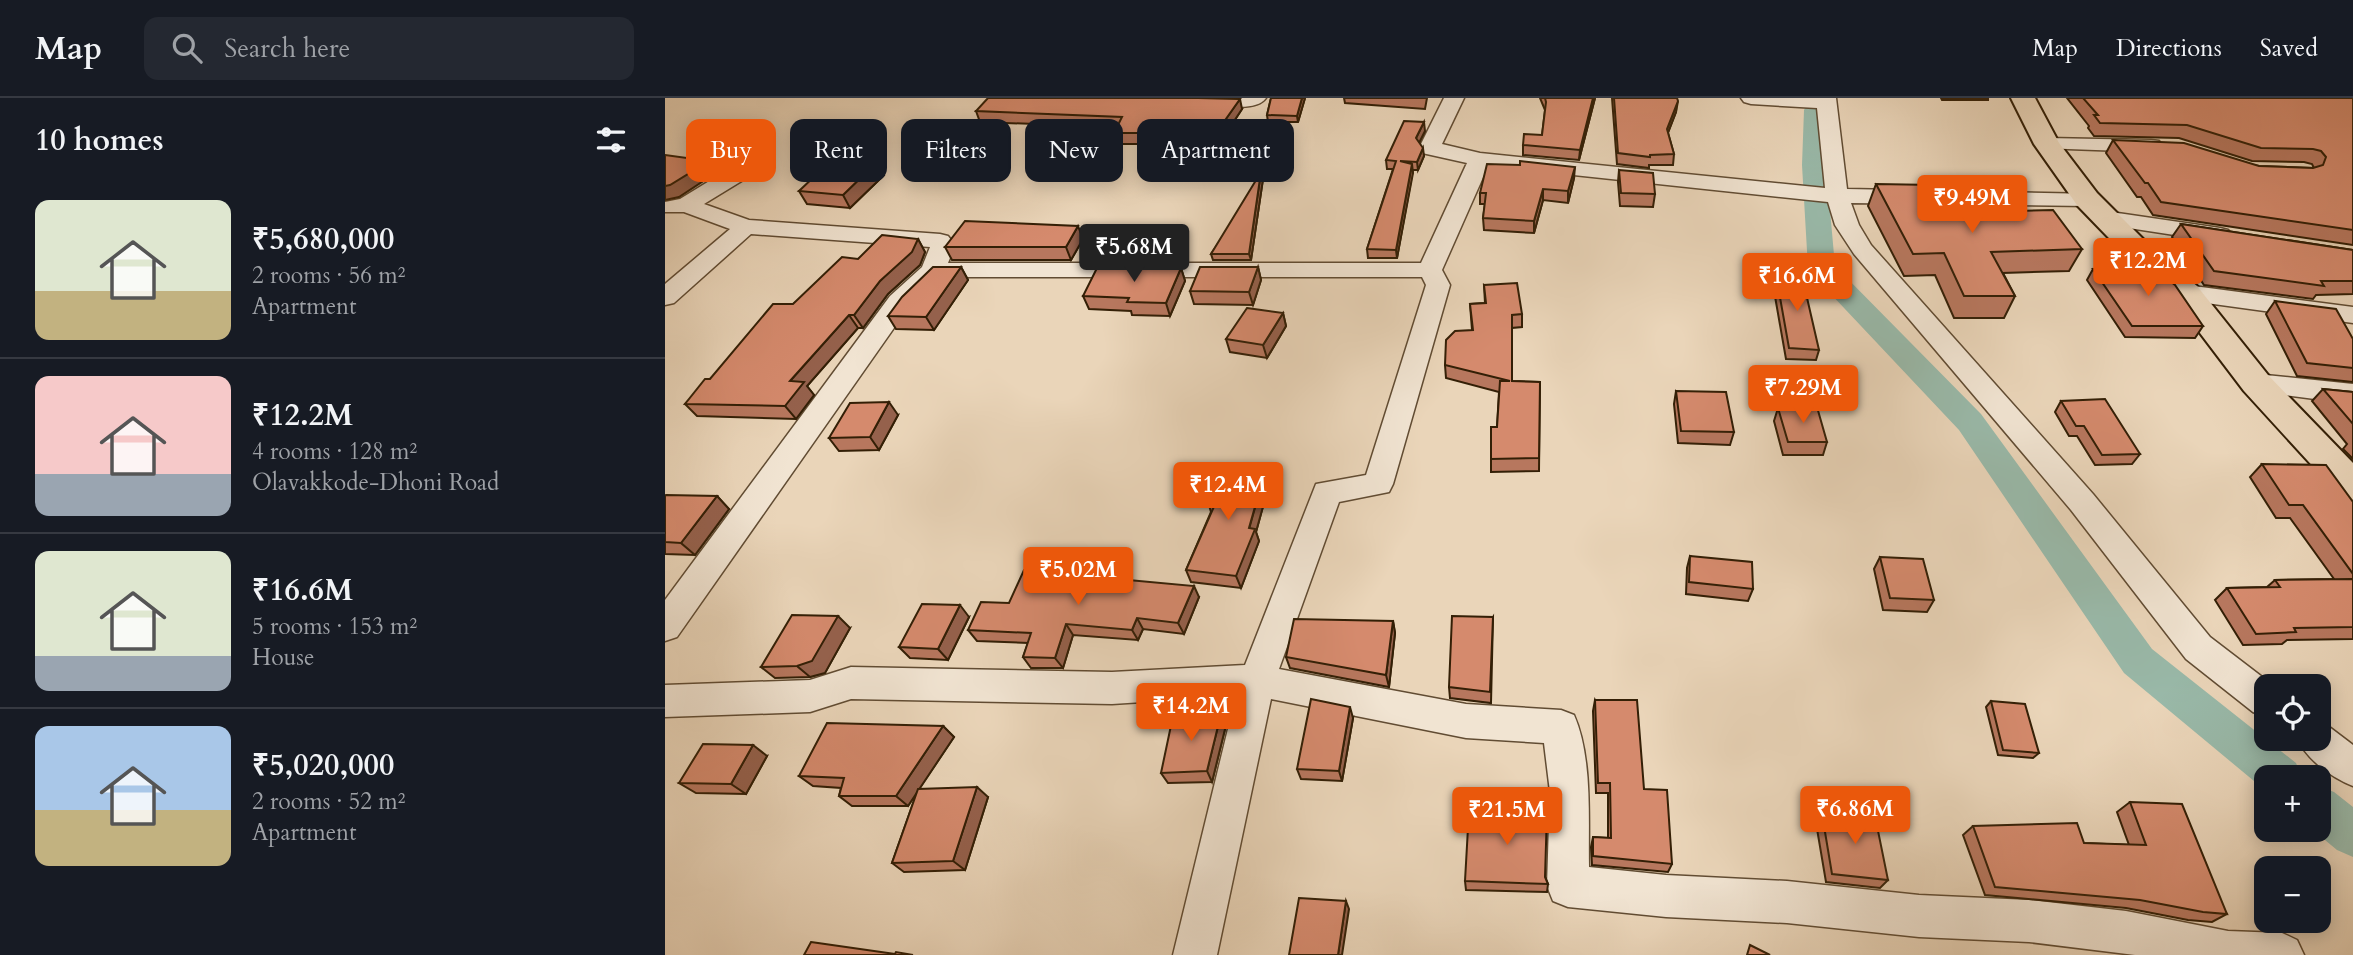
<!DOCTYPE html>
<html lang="en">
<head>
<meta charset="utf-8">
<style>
	body { margin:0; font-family:Cardo,serif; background:#242831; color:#f1f3f6; height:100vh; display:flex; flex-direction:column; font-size:26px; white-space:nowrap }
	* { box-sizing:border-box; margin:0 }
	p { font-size:23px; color:#9ea1a6 }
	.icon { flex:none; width:38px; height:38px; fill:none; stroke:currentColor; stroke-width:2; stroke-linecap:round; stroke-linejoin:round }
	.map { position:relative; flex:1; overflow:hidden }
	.sheet { display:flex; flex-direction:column; background:#171b24; width:665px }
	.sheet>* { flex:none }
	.banner { position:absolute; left:21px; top:21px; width:665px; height:63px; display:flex; gap:14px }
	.fabs { position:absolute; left:1589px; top:576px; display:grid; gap:14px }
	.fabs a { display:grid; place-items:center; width:77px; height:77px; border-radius:14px; background:#171b24; box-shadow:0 4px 18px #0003; font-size:35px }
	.price { position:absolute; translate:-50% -60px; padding:0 16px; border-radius:7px; background:#ea580c; color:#fff; font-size:23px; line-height:46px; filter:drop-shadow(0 2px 4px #0008) }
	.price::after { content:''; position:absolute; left:50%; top:42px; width:21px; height:16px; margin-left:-10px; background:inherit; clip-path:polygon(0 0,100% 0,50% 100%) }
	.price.on { background:#222; color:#fff }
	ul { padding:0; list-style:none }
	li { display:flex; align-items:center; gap:21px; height:175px; padding:0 35px }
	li+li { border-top:2px solid #363941 }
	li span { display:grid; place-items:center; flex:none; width:196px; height:140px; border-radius:14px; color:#555 }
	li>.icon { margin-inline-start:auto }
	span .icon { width:84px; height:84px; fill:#fffc; stroke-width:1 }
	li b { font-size:30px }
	h2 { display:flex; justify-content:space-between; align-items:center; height:84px; padding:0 35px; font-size:30px }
	.tag { padding:0 24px; border-radius:14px; background:#171b24; box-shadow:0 4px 18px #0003; font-size:24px; line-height:63px }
	.tag.on { background:#ea580c; color:#fff }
	header { display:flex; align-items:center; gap:42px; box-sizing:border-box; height:98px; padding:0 35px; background:#171b24; border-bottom:2px solid #363941 }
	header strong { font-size:33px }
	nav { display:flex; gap:38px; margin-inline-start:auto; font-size:24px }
	.search { width:490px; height:63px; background:#242831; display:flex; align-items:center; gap:18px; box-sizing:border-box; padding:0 24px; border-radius:14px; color:#9ea1a6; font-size:26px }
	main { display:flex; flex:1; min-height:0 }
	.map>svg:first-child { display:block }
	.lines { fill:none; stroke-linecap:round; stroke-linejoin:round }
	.canal { fill:#99b9a9; fill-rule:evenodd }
	.minor-casing { stroke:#614c33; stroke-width:3 }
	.major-casing { stroke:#331f06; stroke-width:4 }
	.minor { fill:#f1e4d2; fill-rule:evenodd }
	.major { fill:#ead5b9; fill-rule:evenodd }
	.wall { fill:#b7775e; stroke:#331f06; stroke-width:2 }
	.shaded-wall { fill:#95614c; stroke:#331f06; stroke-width:2 }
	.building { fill:#d58a6d; stroke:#331f06; stroke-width:2 }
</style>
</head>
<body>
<header>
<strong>Map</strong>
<div class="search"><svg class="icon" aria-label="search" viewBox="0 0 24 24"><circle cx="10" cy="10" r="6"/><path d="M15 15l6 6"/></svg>Search here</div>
<nav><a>Map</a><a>Directions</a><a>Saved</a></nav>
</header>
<main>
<section class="sheet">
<h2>10 homes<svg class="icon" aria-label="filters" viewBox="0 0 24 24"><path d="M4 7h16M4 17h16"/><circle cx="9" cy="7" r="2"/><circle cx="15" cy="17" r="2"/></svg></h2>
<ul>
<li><span style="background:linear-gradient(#dfe7d0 65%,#c2b280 0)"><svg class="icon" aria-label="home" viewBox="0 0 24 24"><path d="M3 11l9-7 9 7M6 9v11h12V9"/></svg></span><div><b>₹5,680,000</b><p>2 rooms · 56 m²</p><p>Apartment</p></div></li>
<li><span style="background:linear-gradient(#f6c9c9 70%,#9aa5b1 0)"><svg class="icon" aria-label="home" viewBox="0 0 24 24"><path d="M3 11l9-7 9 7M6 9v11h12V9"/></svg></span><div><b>₹12.2M</b><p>4 rooms · 128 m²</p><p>Olavakkode-Dhoni Road</p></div></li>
<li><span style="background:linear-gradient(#dfe7d0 75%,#9aa5b1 0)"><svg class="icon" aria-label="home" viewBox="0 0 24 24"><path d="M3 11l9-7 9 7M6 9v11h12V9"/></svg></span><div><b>₹16.6M</b><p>5 rooms · 153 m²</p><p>House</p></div></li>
<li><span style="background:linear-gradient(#a9c7e8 60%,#c2b280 0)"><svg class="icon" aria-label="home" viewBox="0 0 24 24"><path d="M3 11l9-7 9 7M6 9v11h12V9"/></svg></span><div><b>₹5,020,000</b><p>2 rooms · 52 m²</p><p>Apartment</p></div></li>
</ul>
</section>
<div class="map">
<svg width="1688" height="857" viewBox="0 0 1688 857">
	<rect width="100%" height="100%" fill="#ead5b9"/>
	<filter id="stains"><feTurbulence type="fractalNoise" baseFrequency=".00286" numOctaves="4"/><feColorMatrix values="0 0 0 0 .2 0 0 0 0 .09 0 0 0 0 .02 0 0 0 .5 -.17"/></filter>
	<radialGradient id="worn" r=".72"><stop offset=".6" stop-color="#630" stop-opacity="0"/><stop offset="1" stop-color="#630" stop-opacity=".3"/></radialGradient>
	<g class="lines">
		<!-- canal -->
		<g class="canal">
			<polygon points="1150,5 1158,7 1161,12 1161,67 1170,168 1316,316 1487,551 1631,665 1637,679 1601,679 1601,693 1459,575 1294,332 1147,176 1143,170 1137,67 1139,12 1142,7"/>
			<polygon points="1654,688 1669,694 1688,709 1688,759 1672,752 1648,732 1654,732"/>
		</g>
		<defs>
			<g id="minor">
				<path d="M541 0H601C591 14 559 8 544 4Z"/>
				<path d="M779 0H799L777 46 815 55 1160 90 1152 10 1086 6 1079 4 1076 0H1171L1182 91 1430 96 1433 101 1430 106 1422 108 1186 105 1194 127 1206 147 1428 396 1545 539 1609 588H1601V619L1588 614 1521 561 1406 412 1189 156 1170 127 1163 104 823 68 777 172 785 187 728 386 724 394 674 404 614 571 801 606 896 612 909 617C928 660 923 723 924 769L1001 777 1122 783 1254 797 1364 802 1461 813 1563 833 1617 835 1632 842 1639 857H1470L1364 844 1254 839 1122 825 1001 819 903 809 888 803 882 788 885 694 879 645 801 640 606 601 552 857H508L571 598 447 606 186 601 145 614 0 619V587L145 582 186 569 447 574 580 567 651 386 701 377 761 187 757 179H274L243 210 12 539 0 543V502L225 198 257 169 265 149 86 136 9 205 0 207V186L65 131 19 114H0V104L15 101 77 63H93L96 68 93 73 39 106 84 122 275 136 283 138 290 147 283 165H756L802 65 757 55 754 50Z"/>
				<polygon points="1382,40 1486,42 1494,43 1497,48 1494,53 1486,54 1375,50 1371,46 1375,42"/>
				<polygon points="1439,113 1555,130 1563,132 1567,137 1563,142 1555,144 1431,125 1427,120 1431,115"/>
				<polygon points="1521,187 1688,209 1688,225 1512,201 1508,195 1512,189"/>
				<polygon points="1591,276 1688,286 1688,306 1581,292 1577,285 1581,278"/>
				<path d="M1654 624 1663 628 1688 647V688C1667 680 1641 661 1632 640H1654Z"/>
			</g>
			<polygon id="major" points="1346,0 1370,0 1394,45 1432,95 1493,156 1532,188 1603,277 1688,365 1688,402 1675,398 1579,293 1510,202 1471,168 1412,107 1369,46"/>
		</defs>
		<!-- minor casing -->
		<use href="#minor" class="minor-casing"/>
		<!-- major casing -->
		<use href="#major" class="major-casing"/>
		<!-- minor -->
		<use href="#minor" class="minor"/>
		<!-- major -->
		<use href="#major" class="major"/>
	</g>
	<!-- wall -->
	<g class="wall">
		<polygon points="606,0 640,0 633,24 603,24 602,17"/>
		<polygon points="679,0 762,0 760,11 680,5"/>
		<polygon points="875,0 930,0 914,62 858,57 858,47 877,37 880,12"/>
		<polygon points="947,0 1012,0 1011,14 1003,35 1009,56 1008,67 984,67 984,70 952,66"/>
		<polygon points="1276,0 1323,0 1323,2 1277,2"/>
		<polygon points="1402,0 1688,0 1688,147 1488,117 1476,99 1472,99 1441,55 1448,42 1594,68 1649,70 1647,66 1639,64 1587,63 1514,40 1429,38 1423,30 1424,28"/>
		<polygon points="577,11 554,46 490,42 488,46 453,46 449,35 452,29 315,24 311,13"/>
		<polygon points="760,33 754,44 759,58 753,72 748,72 732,160 703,160 702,151 728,71 722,71 721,62"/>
		<polygon points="212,64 219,77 185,110 142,106 134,93"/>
		<polygon points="954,72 990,96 988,109 955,108 953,84"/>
		<polygon points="909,80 903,105 878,102 869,135 819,132 818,120 820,106 815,106 815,95"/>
		<polygon points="598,81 586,162 548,162 546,156"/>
		<polygon points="1211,86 1286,115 1417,151 1404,173 1338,175 1350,198 1339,220 1289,220 1270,177 1239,178 1203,108"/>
		<polygon points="1516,126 1688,152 1688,196 1651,197 1648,201 1539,187 1507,139"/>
		<polygon points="253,141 260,154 255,167 223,196 198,230 193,230 142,288 149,297 131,321 32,318 20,306 45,281 128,206 193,161"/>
		<polygon points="418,141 406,162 287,162 280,149"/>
		<polygon points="296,169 303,182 269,232 231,231 223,218"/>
		<polygon points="593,169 596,182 588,207 529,206 525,193"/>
		<polygon points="516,170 520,183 505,218 467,217 466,213 424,211 418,198"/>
		<polygon points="1428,171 1538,228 1530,240 1460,239 1422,182"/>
		<polygon points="1111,177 1154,252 1151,262 1121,261 1108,187"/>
		<polygon points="819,187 857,216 857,229 847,230 847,283 875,284 874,373 826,374 826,329 832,329 834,294 781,280 780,267 807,232 805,206 820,205"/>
		<polygon points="1610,203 1688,241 1688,284 1632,278 1601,216"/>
		<polygon points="618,215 621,228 602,260 565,254 561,241"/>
		<polygon points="1658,291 1688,294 1688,361 1678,351 1682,346 1647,303"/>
		<polygon points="1011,293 1069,334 1065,347 1013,345 1009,306"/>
		<polygon points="1396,303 1475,356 1467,366 1430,367 1412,338 1404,338 1390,314"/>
		<polygon points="1113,310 1162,344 1158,357 1118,357 1109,323"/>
		<polygon points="233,317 214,352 174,353 164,340"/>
		<polygon points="1597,366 1688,404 1688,541 1622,542 1617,546 1578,547 1550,502 1562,490 1602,489 1610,482 1669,481 1625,420 1611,420 1585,379"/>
		<polygon points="601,370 605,383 591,434 594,443 576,490 526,484 521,472 546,414 543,404"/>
		<polygon points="0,398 52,398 64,411 30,457 0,456"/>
		<polygon points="1025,458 1088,491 1083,503 1021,496 1022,470"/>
		<polygon points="1215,459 1269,502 1262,514 1218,512 1209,471"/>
		<polygon points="400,473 402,476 534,499 519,536 478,531 473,542 408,537 398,570 366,570 358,559 363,545 312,543 303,532 344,505"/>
		<polygon points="304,519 283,562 245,560 234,549"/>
		<polygon points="828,519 826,605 785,600 784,589"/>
		<polygon points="728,523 730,535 724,589 625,570 621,559"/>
		<polygon points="185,530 160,575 145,579 110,580 96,569"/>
		<polygon points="930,602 979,691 1007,766 1003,774 927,767 926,749 928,739 943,740 943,695 931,695 928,613"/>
		<polygon points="1326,603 1374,655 1368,660 1333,657 1321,609"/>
		<polygon points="556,616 561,627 547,684 503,685 496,675"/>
		<polygon points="688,620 677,683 636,681 632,671"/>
		<polygon points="278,628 289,639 254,691 323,699 300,772 239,774 227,765 252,694 243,708 187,708 174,698 176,690 148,688 134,678"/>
		<polygon points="102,658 81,696 31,695 14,685"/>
		<polygon points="1465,704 1562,816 1547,824 1523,822 1461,810 1320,797 1298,737 1308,728 1419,745 1464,747 1452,714"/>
		<polygon points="1157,716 1223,782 1215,790 1161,784 1151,725"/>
		<polygon points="880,779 883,786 882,794 801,792 800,783"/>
	</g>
	<!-- shaded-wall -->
	<g class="shaded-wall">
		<polygon points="637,0 640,0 633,24 632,18"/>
		<polygon points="928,0 930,0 914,62 915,52"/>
		<polygon points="575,1 577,11 554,46 551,35"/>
		<polygon points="1013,3 1011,14 1000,42 1002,31"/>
		<polygon points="759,24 760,33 752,49 751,40"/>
		<polygon points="487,31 490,42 488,46 485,35"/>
		<polygon points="758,50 759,58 753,72 752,64"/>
		<polygon points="44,63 52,74 14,99 0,102 0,88"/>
		<polygon points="212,64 219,77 185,110 178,97"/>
		<polygon points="747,66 748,75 732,160 731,152"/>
		<polygon points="910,69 909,80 903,105 903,93"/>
		<polygon points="596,74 598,81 586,162 584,156"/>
		<polygon points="878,91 878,102 869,135 869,123"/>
		<polygon points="413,128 418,141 406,162 401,149"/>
		<polygon points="253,141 260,154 255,167 223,196 198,230 189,217 215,183"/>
		<polygon points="296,169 303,182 269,232 261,219"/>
		<polygon points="593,169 596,182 588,207 584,194"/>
		<polygon points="516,170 520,183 505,218 501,205"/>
		<polygon points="618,215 621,228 602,260 598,247"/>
		<polygon points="184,217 193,230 142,288 149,297 131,321 120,308 125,283"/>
		<polygon points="224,304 233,317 214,352 205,339"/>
		<polygon points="601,370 605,383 591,434 594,443 576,490 571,478"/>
		<polygon points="52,398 64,411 30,457 16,445"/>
		<polygon points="529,488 534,499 519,536 513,525"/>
		<polygon points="295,507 304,519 283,562 273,551"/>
		<polygon points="173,518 185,530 160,575 145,579 132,568"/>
		<polygon points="472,520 478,531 473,542 467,532"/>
		<polygon points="728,523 730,535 724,589 721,577"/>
		<polygon points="401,526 408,537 398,570 390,560"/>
		<polygon points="685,609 688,620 677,683 674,673"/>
		<polygon points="556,616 561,627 547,684 542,673"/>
		<polygon points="278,628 289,639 243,708 231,698"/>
		<polygon points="88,647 102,658 81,696 66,686"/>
		<polygon points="312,689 323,699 300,772 288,763"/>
		<polygon points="681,803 684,811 677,857 673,857"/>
	</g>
	<!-- building -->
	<g class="building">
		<polygon points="323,0 533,0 575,1 551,35 487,31 485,35 449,35 457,19 311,13"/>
		<polygon points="606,0 637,0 632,18 602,17"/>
		<polygon points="880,0 928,0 915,52 858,47 859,36 877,37 881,4"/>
		<polygon points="949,0 1012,0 1013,3 1002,31 1009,56 985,57 985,59 953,55"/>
		<polygon points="1418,0 1688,0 1688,132 1496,104 1483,85 1480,85 1448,42 1519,45 1594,68 1648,70 1658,67 1661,59 1656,53 1648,51 1596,50 1522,27 1435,25 1429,17 1433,17"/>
		<polygon points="739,23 759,24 751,40 758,50 752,64 735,63 747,66 731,152 702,151 731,63 721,62"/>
		<polygon points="0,57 44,63 5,87 0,88"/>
		<polygon points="169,60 212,64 178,97 134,93"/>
		<polygon points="855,63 910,69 903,93 878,91 869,123 818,120 821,95 815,95 822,66 855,67"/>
		<polygon points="954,72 988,75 990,96 956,95"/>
		<polygon points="596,74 584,156 546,156"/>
		<polygon points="1211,86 1269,87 1286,115 1388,112 1417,151 1326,154 1350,198 1299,198 1279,155 1248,156"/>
		<polygon points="300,123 413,128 401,149 280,149"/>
		<polygon points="1516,126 1688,152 1688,183 1656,183 1659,188 1549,173"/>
		<polygon points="217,137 253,141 247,154 215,183 189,217 184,217 125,283 139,284 120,308 20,306 40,281 45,281 108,206 128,206 177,159 193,161"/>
		<polygon points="268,169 296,169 261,219 223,218 237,199"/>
		<polygon points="535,169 593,169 584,194 525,193"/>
		<polygon points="432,170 516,170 501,205 462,204 464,200 418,198"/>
		<polygon points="1428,171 1491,172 1510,187 1538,228 1467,228"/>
		<polygon points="1111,177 1137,178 1154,252 1124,250"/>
		<polygon points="852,185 857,216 847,217 847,283 875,284 874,360 826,361 826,329 832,329 835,283 845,283 780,267 781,242 790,233 808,232 805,206 821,205 819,187"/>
		<polygon points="1610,203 1671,211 1688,241 1688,270 1642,265"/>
		<polygon points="582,210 618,215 598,247 561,241"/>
		<polygon points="1658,291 1688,294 1688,326"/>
		<polygon points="1011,293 1061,294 1069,334 1016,333"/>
		<polygon points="1440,301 1475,356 1437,357 1419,328 1411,328 1396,303"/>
		<polygon points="224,304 205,339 164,340 185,305"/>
		<polygon points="1152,309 1162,344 1123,344 1113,310"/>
		<polygon points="1597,366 1661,367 1688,404 1688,476 1638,407 1624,407"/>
		<polygon points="554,369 601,370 584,430 590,431 571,478 521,472 551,404 543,404"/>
		<polygon points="1,397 52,398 16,445 0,444 0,398"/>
		<polygon points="1025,458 1087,464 1088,491 1024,484"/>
		<polygon points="1215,459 1258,461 1269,502 1225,500"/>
		<polygon points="359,472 400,473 399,476 529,488 513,525 472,520 467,532 401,526 390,560 358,559 366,535 303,532 316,504 344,505"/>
		<polygon points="1688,481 1688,529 1629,530 1631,534 1591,536 1562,490 1615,489 1610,482"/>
		<polygon points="257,506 295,507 273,551 234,549"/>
		<polygon points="127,517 173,518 147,563 132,568 96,569"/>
		<polygon points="787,518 828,519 825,594 784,589"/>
		<polygon points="629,521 728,523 721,577 621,559"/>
		<polygon points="646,601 685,609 674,673 632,671"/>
		<polygon points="930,602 972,602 979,691 1002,692 1007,766 928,758 928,739 946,740 945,685 933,685"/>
		<polygon points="1326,603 1360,606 1374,655 1338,652"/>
		<polygon points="556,616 542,673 496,675 508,618"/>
		<polygon points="162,625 278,628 231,698 174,698 179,680 134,678"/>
		<polygon points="38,646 88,647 66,686 14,685"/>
		<polygon points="312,689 288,763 227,765 253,691"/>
		<polygon points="1465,704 1517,706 1562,816 1538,814 1475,802 1330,789 1308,728 1412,725 1419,745 1481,747"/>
		<polygon points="804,712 882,714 880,779 883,786 800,783"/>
		<polygon points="1157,716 1210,718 1223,782 1167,776"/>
		<polygon points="634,800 681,803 673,857 624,857"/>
		<polygon points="146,844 230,856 231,854 248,857 139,857"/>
		<polygon points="1085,847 1105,857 1082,857"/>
	</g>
	<rect width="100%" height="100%" filter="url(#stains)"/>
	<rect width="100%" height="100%" fill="url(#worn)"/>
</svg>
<div class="fabs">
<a><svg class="icon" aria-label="locate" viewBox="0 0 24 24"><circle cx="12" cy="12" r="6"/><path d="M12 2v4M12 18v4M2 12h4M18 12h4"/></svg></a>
<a>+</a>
<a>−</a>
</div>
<b class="price" style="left:1307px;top:137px">₹9.49M</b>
<b class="price on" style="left:469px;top:186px">₹5.68M</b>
<b class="price" style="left:1483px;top:200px">₹12.2M</b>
<b class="price" style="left:1132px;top:215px">₹16.6M</b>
<b class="price" style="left:1138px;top:327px">₹7.29M</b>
<b class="price" style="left:563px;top:424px">₹12.4M</b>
<b class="price" style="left:413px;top:509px">₹5.02M</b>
<b class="price" style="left:526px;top:645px">₹14.2M</b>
<b class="price" style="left:1190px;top:748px">₹6.86M</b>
<b class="price" style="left:842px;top:749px">₹21.5M</b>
<div class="banner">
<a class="tag on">Buy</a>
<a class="tag">Rent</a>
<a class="tag">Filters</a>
<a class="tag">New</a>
<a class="tag">Apartment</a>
</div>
</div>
</main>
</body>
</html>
